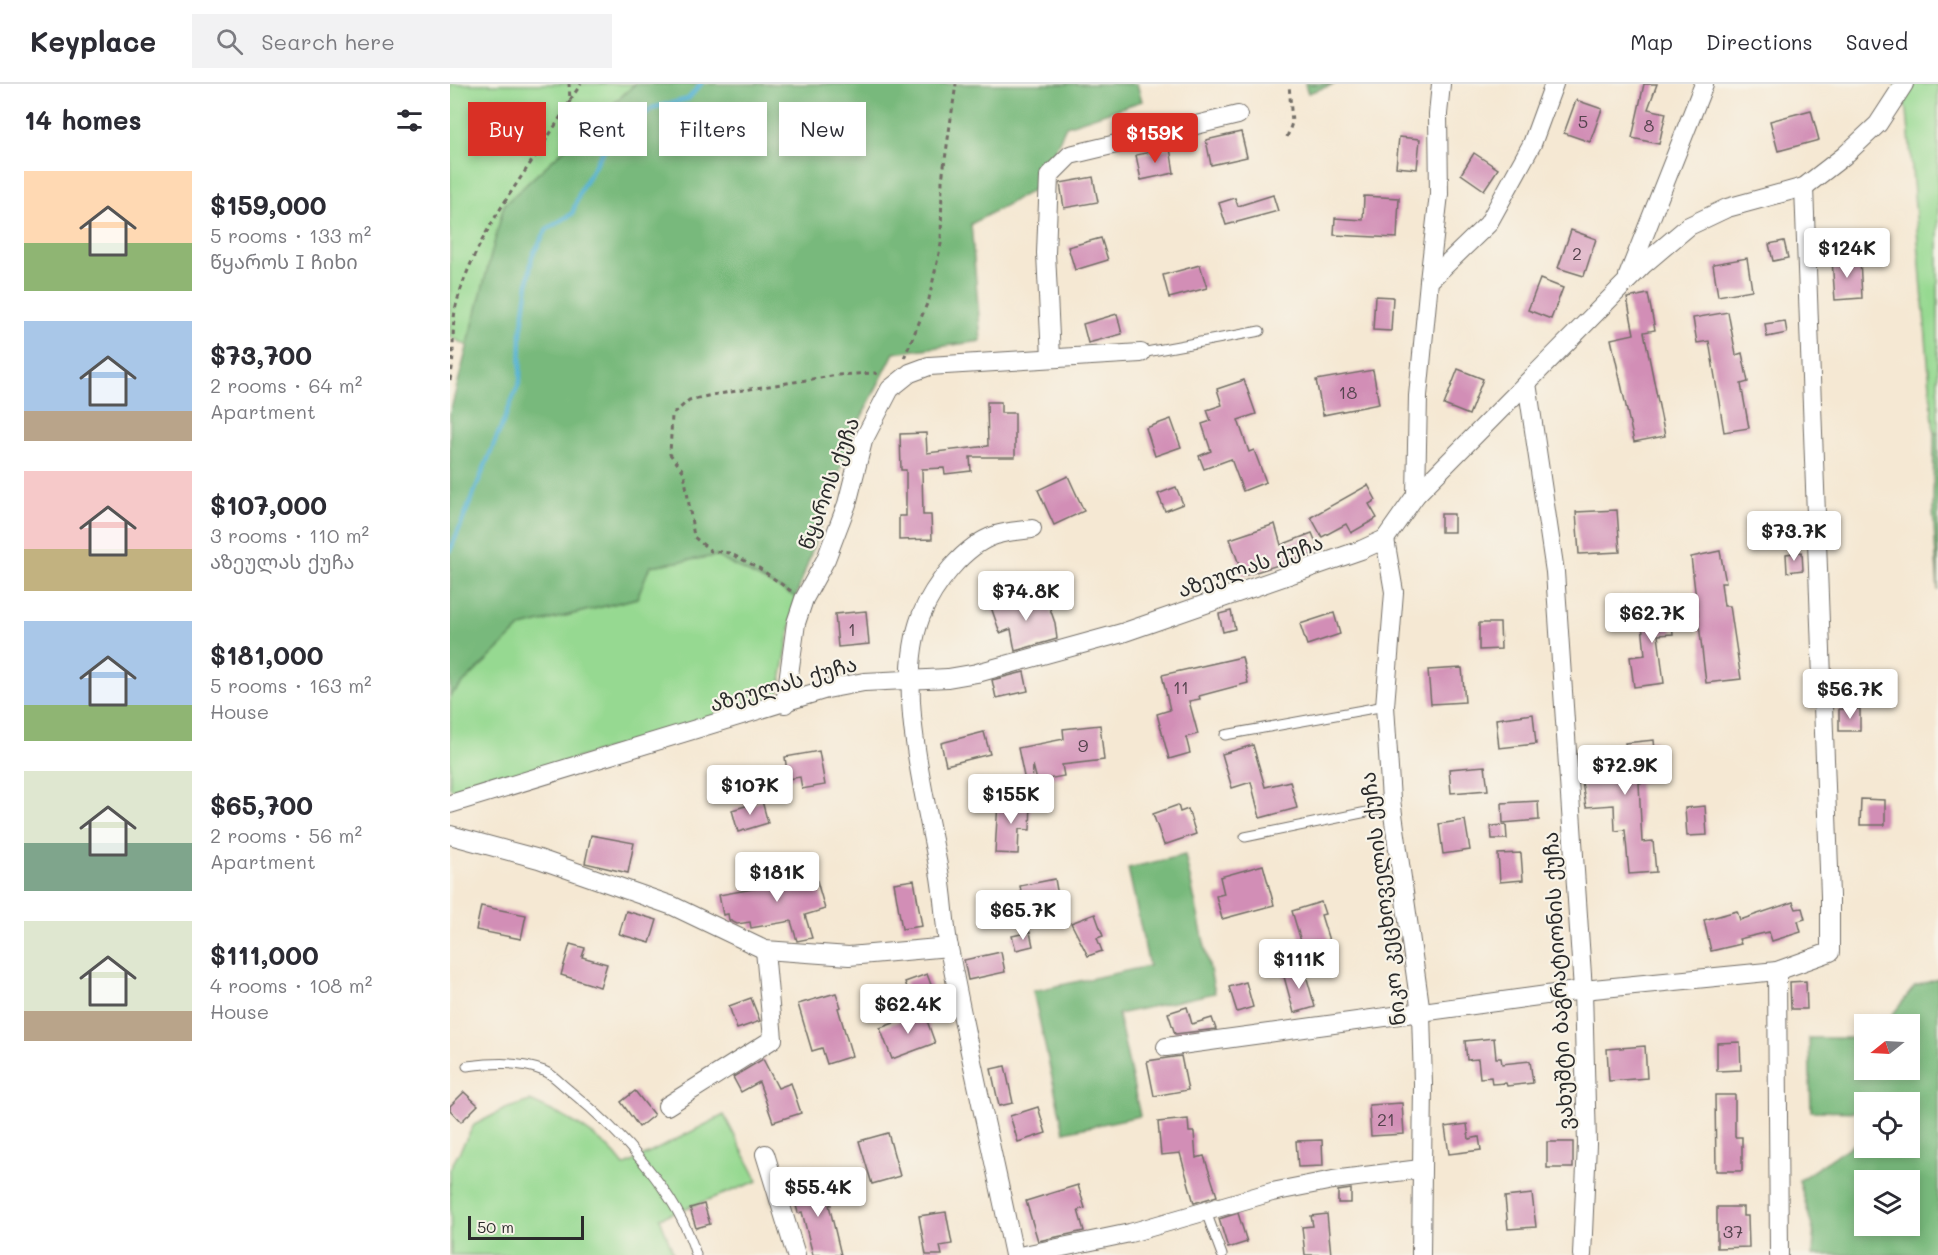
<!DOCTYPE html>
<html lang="en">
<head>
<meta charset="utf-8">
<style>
	body { margin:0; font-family:Mali,"Noto Sans Georgian",sans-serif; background:#f2f2f3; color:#2b2b33; height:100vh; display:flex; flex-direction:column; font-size:22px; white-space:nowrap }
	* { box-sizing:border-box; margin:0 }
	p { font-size:20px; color:#7c7c81 }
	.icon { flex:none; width:33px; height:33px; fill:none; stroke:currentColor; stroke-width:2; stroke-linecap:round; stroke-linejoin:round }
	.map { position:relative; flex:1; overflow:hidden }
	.sheet { display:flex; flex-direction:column; background:#fff; width:450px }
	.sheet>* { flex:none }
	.hud { position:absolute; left:18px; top:18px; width:570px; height:54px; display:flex; gap:12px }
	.needle { width:39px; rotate:252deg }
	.controls { position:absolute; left:1404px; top:930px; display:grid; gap:12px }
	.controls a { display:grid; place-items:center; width:66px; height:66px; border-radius:0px; background:#fff; box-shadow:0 3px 9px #0003; font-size:30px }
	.scale { position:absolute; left:18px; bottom:15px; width:116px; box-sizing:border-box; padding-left:6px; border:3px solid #2b2b2b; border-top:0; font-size:16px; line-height:21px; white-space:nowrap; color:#2b2b2b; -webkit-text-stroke:4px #f7f3e8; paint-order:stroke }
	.price { position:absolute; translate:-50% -51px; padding:0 14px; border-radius:6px; background:#fff; color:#222; font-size:20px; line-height:39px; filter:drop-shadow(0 2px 3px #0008) }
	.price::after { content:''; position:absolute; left:50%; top:36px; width:18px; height:14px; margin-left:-9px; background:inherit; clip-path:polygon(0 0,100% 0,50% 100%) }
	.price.current { background:#d93025; color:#fff }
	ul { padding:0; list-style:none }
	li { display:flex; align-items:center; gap:18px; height:150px; padding:0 24px }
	li span { display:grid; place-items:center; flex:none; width:168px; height:120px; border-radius:0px; color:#555 }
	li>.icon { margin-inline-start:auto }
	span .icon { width:72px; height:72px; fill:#fffc; stroke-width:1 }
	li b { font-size:26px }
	h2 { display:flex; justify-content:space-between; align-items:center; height:72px; padding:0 24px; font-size:26px }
	.tag { padding:0 21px; border-radius:0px; background:#fff; box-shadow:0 3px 9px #0003; font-size:21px; line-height:54px }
	.tag.current { background:#d93025; color:#fff }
	header { display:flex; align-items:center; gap:36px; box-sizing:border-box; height:84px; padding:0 30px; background:#fff; border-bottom:2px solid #e1e1e2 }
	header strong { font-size:28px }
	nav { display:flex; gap:33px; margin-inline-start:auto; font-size:21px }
	.search { width:420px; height:54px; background:#f2f2f3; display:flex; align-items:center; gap:15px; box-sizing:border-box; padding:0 21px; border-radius:0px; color:#7c7c81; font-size:22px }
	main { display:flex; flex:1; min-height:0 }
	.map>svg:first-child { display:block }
	.green { fill:#96d991; stroke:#60825e; stroke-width:1.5 }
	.forest { fill:#78b97b; stroke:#527253; stroke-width:1.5; fill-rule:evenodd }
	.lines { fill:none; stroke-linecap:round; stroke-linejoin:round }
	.stream { stroke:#55b2d3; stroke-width:4.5 }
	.building { fill:#d28eb6 }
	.service-casing { stroke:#726d66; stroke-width:11 }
	.minor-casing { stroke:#726d66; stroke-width:20 }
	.path { stroke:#726d66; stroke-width:3; stroke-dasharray:4.5 4.5; stroke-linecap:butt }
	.service { stroke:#fff; stroke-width:9 }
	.minor { stroke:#fff; stroke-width:18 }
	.labels { text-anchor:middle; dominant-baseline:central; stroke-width:4.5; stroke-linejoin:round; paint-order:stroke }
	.number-label { font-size:18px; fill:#55444e }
	.street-label { font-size:21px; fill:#2b2b2b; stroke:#f7f3e8 }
</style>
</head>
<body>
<header>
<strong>Keyplace</strong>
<div class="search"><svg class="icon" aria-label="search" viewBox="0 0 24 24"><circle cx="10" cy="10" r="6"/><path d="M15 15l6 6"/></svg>Search here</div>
<nav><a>Map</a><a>Directions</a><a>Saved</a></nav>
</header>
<main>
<section class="sheet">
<h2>14 homes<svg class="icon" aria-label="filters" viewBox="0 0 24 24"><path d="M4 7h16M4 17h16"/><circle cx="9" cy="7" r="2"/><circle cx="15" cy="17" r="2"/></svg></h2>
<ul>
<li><span style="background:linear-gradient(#ffd9b3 60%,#8fb573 0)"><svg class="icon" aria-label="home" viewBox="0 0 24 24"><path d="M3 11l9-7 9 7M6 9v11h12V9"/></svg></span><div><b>$159,000</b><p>5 rooms · 133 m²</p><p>წყაროს I ჩიხი</p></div></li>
<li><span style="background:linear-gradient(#a9c7e8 75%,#b9a48a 0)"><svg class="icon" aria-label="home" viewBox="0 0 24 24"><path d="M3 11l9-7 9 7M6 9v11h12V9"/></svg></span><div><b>$73,700</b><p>2 rooms · 64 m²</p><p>Apartment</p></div></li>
<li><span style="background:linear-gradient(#f6c9c9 65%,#c2b280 0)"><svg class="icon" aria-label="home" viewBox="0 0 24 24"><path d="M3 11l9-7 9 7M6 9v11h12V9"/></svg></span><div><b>$107,000</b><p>3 rooms · 110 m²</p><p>აზეულას ქუჩა</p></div></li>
<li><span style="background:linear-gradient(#a9c7e8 70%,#8fb573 0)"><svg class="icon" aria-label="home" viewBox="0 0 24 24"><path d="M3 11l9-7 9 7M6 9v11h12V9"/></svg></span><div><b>$181,000</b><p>5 rooms · 163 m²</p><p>House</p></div></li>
<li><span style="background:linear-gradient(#dfe7d0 60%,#7fa58c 0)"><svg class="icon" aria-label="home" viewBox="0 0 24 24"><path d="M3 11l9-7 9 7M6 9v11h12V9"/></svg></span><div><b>$65,700</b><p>2 rooms · 56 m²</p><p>Apartment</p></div></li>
<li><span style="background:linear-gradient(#dfe7d0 75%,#b9a48a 0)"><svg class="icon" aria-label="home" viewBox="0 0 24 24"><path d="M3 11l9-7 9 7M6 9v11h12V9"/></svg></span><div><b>$111,000</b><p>4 rooms · 108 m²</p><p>House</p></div></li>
</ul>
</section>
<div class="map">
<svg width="1488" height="1171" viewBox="0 0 1488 1171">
	<rect width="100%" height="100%" fill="#f7f3e8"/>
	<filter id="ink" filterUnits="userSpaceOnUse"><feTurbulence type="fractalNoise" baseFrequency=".0167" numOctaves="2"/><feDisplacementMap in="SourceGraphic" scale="12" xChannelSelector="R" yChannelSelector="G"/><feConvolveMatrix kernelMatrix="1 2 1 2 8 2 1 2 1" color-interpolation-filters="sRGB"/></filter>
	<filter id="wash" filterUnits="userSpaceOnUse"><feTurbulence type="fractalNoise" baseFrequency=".008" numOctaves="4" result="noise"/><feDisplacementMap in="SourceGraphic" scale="24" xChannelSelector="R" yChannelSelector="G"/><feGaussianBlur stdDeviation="1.35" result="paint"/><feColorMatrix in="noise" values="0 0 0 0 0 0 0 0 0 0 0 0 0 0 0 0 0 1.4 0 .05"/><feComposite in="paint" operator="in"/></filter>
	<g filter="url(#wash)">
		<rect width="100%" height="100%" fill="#f5e8d3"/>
		<!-- green -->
		<g class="green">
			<polygon points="0,0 185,0 54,121 18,262 0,253"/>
			<polygon points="1444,0 1488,0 1488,349 1484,349 1457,26"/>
			<polygon points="266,472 346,513 328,614 11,709 0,704 0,612 71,543 187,514 199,482"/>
			<path d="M80 1017C116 1033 150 1049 174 1082L274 1031 308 1097 210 1134 224 1171H1L0 1085 24 1041 55 1025Z"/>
		</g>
		<!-- forest -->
		<g class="forest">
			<polygon points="185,0 687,0 692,17 616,42 587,104 521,140 531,257 444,269 401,354 346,513 266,472 200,482 187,514 71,543 0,612 0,329 54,121"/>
			<polygon points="855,0 885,0 858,9"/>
			<polygon points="1484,349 1488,349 1488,507 1483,425"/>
			<polygon points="735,771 765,909 668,930 690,1032 614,1048 583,907 699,882 678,784"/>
			<path d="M1488 895V1171H1363L1364 1150 1349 1096 1407 1058 1414 1049V1064H1460V1018H1414V1028L1361 1027 1359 954H1414V986H1460V940H1435L1465 902ZM1414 1096H1460V1142H1414Z"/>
		</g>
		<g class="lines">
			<!-- stream -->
			<polyline class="stream" points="0,467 70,297 71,249 82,172 97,145 122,130 131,105 152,69 202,24 238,15 251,0"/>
		</g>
		<g id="blocks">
			<!-- building -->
			<g class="building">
				<polygon points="1194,0 1207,0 1198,25 1216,29 1209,60 1182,54"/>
				<polygon points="1126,16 1152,25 1140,58 1114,49"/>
				<polygon points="1361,26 1369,56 1328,67 1320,37"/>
				<polygon points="791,48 797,73 761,81 756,56"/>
				<polygon points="949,53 970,55 967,85 946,83"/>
				<polygon points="720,64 724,89 691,96 686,71"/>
				<polygon points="1024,69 1048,85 1034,106 1011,90"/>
				<polygon points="643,93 648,118 614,124 610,99"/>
				<polygon points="823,111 828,127 776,141 769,119 785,114 788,122"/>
				<polygon points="914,112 949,114 947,154 884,151 885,134 913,136"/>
				<polygon points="1121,146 1146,155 1134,192 1108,184"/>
				<polygon points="651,154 658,176 625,186 618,163"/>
				<polygon points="1334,157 1338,174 1323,177 1319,160"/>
				<polygon points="1297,174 1302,206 1268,212 1263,180"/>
				<polygon points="1410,175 1412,214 1385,216 1382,176"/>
				<polygon points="750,181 757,204 719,214 713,191"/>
				<polygon points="1090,195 1113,204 1101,235 1078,226"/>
				<polygon points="1198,210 1205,246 1194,248 1215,352 1184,358 1161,255 1184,250 1177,214"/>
				<polygon points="925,212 943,213 941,247 923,246"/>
				<polygon points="1278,228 1286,271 1292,269 1298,298 1291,300 1299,344 1274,348 1259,257 1247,259 1243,234"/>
				<polygon points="667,230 672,250 638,259 633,240"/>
				<polygon points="1335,237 1337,249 1317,253 1315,240"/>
				<polygon points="1008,285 1033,295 1019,331 994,321"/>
				<polygon points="923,286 929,320 873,331 866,296"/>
				<polygon points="794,296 806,330 788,336 799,368 804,366 816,398 793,407 781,375 754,385 749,372 761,367 752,340 761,337 757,326 772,321 767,305"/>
				<polygon points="537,318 551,318 551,329 565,329 565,373 520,373 521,387 495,390 494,384 472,385 473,431 481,431 482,455 449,456 449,432 456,432 456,386 451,386 450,350 476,349 477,369 538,362"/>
				<polygon points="721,335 731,363 705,372 696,344"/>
				<polygon points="618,392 634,427 604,441 588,406"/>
				<polygon points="918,401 926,416 919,420 927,434 901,449 896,440 872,453 861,433"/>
				<polygon points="726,403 733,420 715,427 708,410"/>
				<polygon points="1167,426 1170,468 1129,470 1126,428"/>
				<rect x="991" y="430" width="13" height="18"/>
				<polygon points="825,440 831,461 862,449 870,468 793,492 780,455"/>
				<polygon points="1385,444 1386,457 1378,458 1378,445"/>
				<polygon points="1270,467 1276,499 1271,499 1274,522 1280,522 1291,595 1256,599 1241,473"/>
				<polygon points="1352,468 1353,486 1337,488 1336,470"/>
				<polygon points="568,513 571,522 596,513 605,539 607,555 565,567 561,545 550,549 541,523"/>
				<polygon points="1220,518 1223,550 1208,551 1214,599 1184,603 1180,573 1195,571 1190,520"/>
				<polygon points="416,527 419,560 388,563 385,530"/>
				<polygon points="781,527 785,545 773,548 769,530"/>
				<polygon points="884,529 890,550 857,561 850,540"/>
				<polygon points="1029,539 1050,539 1051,565 1029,566"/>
				<polygon points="792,573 798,599 749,612 750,615 739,617 748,650 736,653 740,669 719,675 707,630 720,626 712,591"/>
				<polygon points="1012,584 1015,618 981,620 978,586"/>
				<polygon points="574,588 578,607 546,614 542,596"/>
				<rect x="1389" y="625" width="21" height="22"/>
				<polygon points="1083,630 1086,660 1049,664 1046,635"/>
				<polygon points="650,641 654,676 612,681 614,692 587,697 583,681 582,707 577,707 568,664 614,655 613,645"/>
				<polygon points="534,648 540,670 496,681 491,659"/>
				<polygon points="1204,656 1208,696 1189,699 1192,758 1203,757 1206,788 1179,790 1175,746 1165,747 1164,721 1136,723 1129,679 1160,677 1159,669 1176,667 1175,659"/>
				<polygon points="803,661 815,703 840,697 847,724 810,734 801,698 782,704 772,670"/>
				<polygon points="369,667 375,701 352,705 350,693 338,695 335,673"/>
				<polygon points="1035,682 1038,706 1001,709 999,685"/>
				<polygon points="1411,715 1435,716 1435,741 1410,741"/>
				<polygon points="312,717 318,739 288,748 282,726"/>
				<polygon points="548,717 581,718 580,746 569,745 568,770 545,769"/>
				<polygon points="1088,717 1089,736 1053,739 1052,719"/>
				<polygon points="728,721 730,728 738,725 746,750 714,761 703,730"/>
				<polygon points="1255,722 1257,751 1237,752 1235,724"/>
				<polygon points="1015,736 1020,766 993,770 989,740"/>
				<polygon points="1056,741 1057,755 1042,755 1041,742"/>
				<polygon points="141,751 184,759 178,789 135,779"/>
				<polygon points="1071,769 1073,796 1050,798 1048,770"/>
				<polygon points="813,781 824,821 772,835 766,812 774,810 770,793"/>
				<polygon points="363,783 375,825 355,831 362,854 347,857 341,837 301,844 300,838 287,840 279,836 278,830 273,831 269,811 330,800 328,793"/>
				<polygon points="605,795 611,829 576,835 570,802"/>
				<polygon points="464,796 472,842 452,845 444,799"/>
				<polygon points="871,818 875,830 871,831 881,863 855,871 842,827"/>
				<polygon points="1343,818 1346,825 1352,824 1355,835 1348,837 1351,848 1322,857 1319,848 1289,855 1291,860 1261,867 1254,836 1287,827 1290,836"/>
				<polygon points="31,822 76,831 71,855 26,846"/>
				<polygon points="176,827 207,836 200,859 169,850"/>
				<polygon points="645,830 653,852 647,854 652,867 638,872 621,839"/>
				<polygon points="580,848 583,862 566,866 562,852"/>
				<polygon points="120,860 135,864 132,873 157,880 150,903 111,891"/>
				<polygon points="551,868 555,888 518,896 514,876"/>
				<polygon points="854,884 865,923 844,929 833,889"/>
				<polygon points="477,890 489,922 467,930 455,898"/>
				<polygon points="1356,897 1357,925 1341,925 1340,898"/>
				<polygon points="796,898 803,923 787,928 779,903"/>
				<polygon points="386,909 391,923 388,924 402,972 377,980 372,964 362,967 348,920"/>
				<polygon points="301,914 310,937 287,945 279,922"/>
				<polygon points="737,923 742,940 762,934 766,945 725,950 718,929"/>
				<polygon points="474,928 485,959 442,975 430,944"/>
				<polygon points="1044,954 1046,974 1051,974 1052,980 1080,977 1083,999 1057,1002 1056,999 1042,1000 1041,993 1030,994 1028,975 1017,976 1015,957"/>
				<polygon points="1290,958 1291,986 1267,987 1267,959"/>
				<polygon points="1195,962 1197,994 1159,997 1157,965"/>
				<polygon points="731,972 738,1006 704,1012 697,977"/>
				<polygon points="313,975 328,1004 341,999 351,1029 323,1038 309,998 291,1008 283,993"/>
				<polygon points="555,982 563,1019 549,1022 541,985"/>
				<polygon points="185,1007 204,1031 189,1043 171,1018"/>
				<polygon points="14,1008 28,1021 11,1038 0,1026 0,1022"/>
				<polygon points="1265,1011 1285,1011 1285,1053 1292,1053 1292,1087 1266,1087"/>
				<polygon points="952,1019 954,1050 921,1052 919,1021"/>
				<polygon points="588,1023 596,1049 568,1058 560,1032"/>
				<polygon points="738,1035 739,1048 744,1048 746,1074 754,1072 767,1112 744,1119 730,1069 711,1071 708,1038"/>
				<polygon points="1017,1040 1019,1055 1029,1053 1031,1066 999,1070 995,1043"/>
				<polygon points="438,1049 450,1092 422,1100 409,1057"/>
				<polygon points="872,1056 873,1082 848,1083 846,1057"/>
				<rect x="1097" y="1058" width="26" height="26"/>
				<polygon points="375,1097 381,1121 379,1121 391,1171 363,1171 352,1128 348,1129 342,1106"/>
				<polygon points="628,1101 635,1124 628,1126 634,1147 588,1157 576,1117"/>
				<polygon points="901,1105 901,1119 888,1119 888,1107"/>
				<polygon points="1082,1110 1086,1143 1058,1145 1055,1113"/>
				<polygon points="254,1120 260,1140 246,1144 240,1124"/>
				<polygon points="1267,1123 1293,1123 1293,1132 1298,1132 1299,1163 1267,1164"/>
				<polygon points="496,1128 502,1160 490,1162 492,1171 476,1171 469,1132"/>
				<polygon points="788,1129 797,1158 778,1164 769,1135"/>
				<polygon points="877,1130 881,1171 855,1171 852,1143 863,1142 861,1132"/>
			</g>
		</g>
	</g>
	<g filter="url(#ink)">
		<use href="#blocks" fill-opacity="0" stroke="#726d66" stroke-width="1.5"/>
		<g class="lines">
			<defs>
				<g id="service">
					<polyline points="691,269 810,247"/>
					<polyline points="775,651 935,622"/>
					<polyline points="795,753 941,723"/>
					<path d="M17 982C43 979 68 977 94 987 103 990 111 1000 119 1006 169 1046 228 1108 246 1171"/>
					<polyline points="756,1128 772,1171"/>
				</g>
				<g id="minor">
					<polyline points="1178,192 1254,0"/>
					<polyline points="979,197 989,110 988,30 991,0"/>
					<polyline points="601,274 596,169 599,92 620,71 788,31"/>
					<polyline points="1077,299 1105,488 1133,906 1137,1060 1132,1171"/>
					<polyline points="966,411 968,312 979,197 1038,140 1082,60 1104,0"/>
					<polyline points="935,455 944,508 935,622 941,716 971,929 973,1000 971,1171"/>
					<polyline points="335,620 346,539 354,515 376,475 397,420 413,357 440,305 460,289 479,282 691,269"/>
					<polyline points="0,720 377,605 414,598 498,594 527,589 672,549 911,466 935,455 966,411 1194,180 1239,142 1277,124 1354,103 1394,72 1428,40 1454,0"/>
					<polyline points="0,751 89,775 223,822 315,866 399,872 499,863"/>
					<polyline points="1327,887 1329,1171"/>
					<polyline points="716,963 1133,906 1327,887 1380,868 1380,812 1354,103"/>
					<polyline points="217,1022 323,955 315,866"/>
					<polyline points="315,1070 346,1171"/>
					<path d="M564 1171C543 1069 518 967 499 864 494 839 494 813 489 787 476 714 444 603 471 532 483 502 514 461 546 451 557 447 571 447 582 445"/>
					<polyline points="574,1171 680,1149 822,1108 883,1096 970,1085"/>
				</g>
			</defs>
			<!-- service casing -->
			<use href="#service" class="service-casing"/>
			<!-- minor casing -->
			<use href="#minor" class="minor-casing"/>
			<!-- path -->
			<g class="path">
				<polyline points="120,16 131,0"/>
				<polyline points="837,53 842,39 839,0"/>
				<polyline points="454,274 479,215 491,160 492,96 506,0"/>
				<path d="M0 296C6 271 0 242 7 218 28 142 82 84 120 17L119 0"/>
				<polyline points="341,507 309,484 279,469 261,467 244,453 234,388 220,370 222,331 239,316 262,311 388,291 425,289 430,292"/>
			</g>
			<!-- service -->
			<use href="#service" class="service"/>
			<!-- minor -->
			<use href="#minor" class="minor"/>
		</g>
	</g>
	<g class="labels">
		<!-- number labels -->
		<g class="number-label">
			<text x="1133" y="37">5</text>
			<text x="1199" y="41">8</text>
			<text x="1127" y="169">2</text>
			<text x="898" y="308">18</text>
			<text x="402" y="545">1</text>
			<text x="731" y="603">11</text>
			<text x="633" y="661">9</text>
			<text x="936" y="1035">21</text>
			<text x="1283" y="1147">37</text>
		</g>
		<!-- street labels -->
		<g class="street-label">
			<text transform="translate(378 399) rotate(-70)">წყაროს ქუჩა</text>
			<text transform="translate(800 481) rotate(-19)">აზეულას ქუჩა</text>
			<text transform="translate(333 599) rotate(-16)">აზეულას ქუჩა</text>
			<text transform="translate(932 815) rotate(-97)">ნიკო კეცხოველის ქუჩა</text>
			<text transform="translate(1107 897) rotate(-93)">ვახუშტი ბაგრატიონის ქუჩა</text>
		</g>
	</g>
</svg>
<div class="controls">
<a><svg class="needle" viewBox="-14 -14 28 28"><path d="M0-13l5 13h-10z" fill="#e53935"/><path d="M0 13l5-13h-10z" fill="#7c7c81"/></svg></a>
<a><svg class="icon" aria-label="locate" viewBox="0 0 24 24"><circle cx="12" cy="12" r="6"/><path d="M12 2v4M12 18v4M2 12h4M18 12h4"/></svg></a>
<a><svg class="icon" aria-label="layers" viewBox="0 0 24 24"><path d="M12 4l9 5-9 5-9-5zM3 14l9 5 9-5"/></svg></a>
</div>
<div class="scale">50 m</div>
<b class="price current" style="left:705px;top:80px">$159K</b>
<b class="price" style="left:1397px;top:195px">$124K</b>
<b class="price" style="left:1344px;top:478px">$73.7K</b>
<b class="price" style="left:576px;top:538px">$74.8K</b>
<b class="price" style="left:1202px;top:560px">$62.7K</b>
<b class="price" style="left:1400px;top:636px">$56.7K</b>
<b class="price" style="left:1175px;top:712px">$72.9K</b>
<b class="price" style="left:300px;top:732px">$107K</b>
<b class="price" style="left:561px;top:741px">$155K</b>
<b class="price" style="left:327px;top:819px">$181K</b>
<b class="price" style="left:573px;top:857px">$65.7K</b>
<b class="price" style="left:849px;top:906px">$111K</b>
<b class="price" style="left:458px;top:951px">$62.4K</b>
<b class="price" style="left:368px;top:1134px">$55.4K</b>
<div class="hud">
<a class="tag current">Buy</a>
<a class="tag">Rent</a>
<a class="tag">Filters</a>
<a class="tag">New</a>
</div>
</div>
</main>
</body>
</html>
